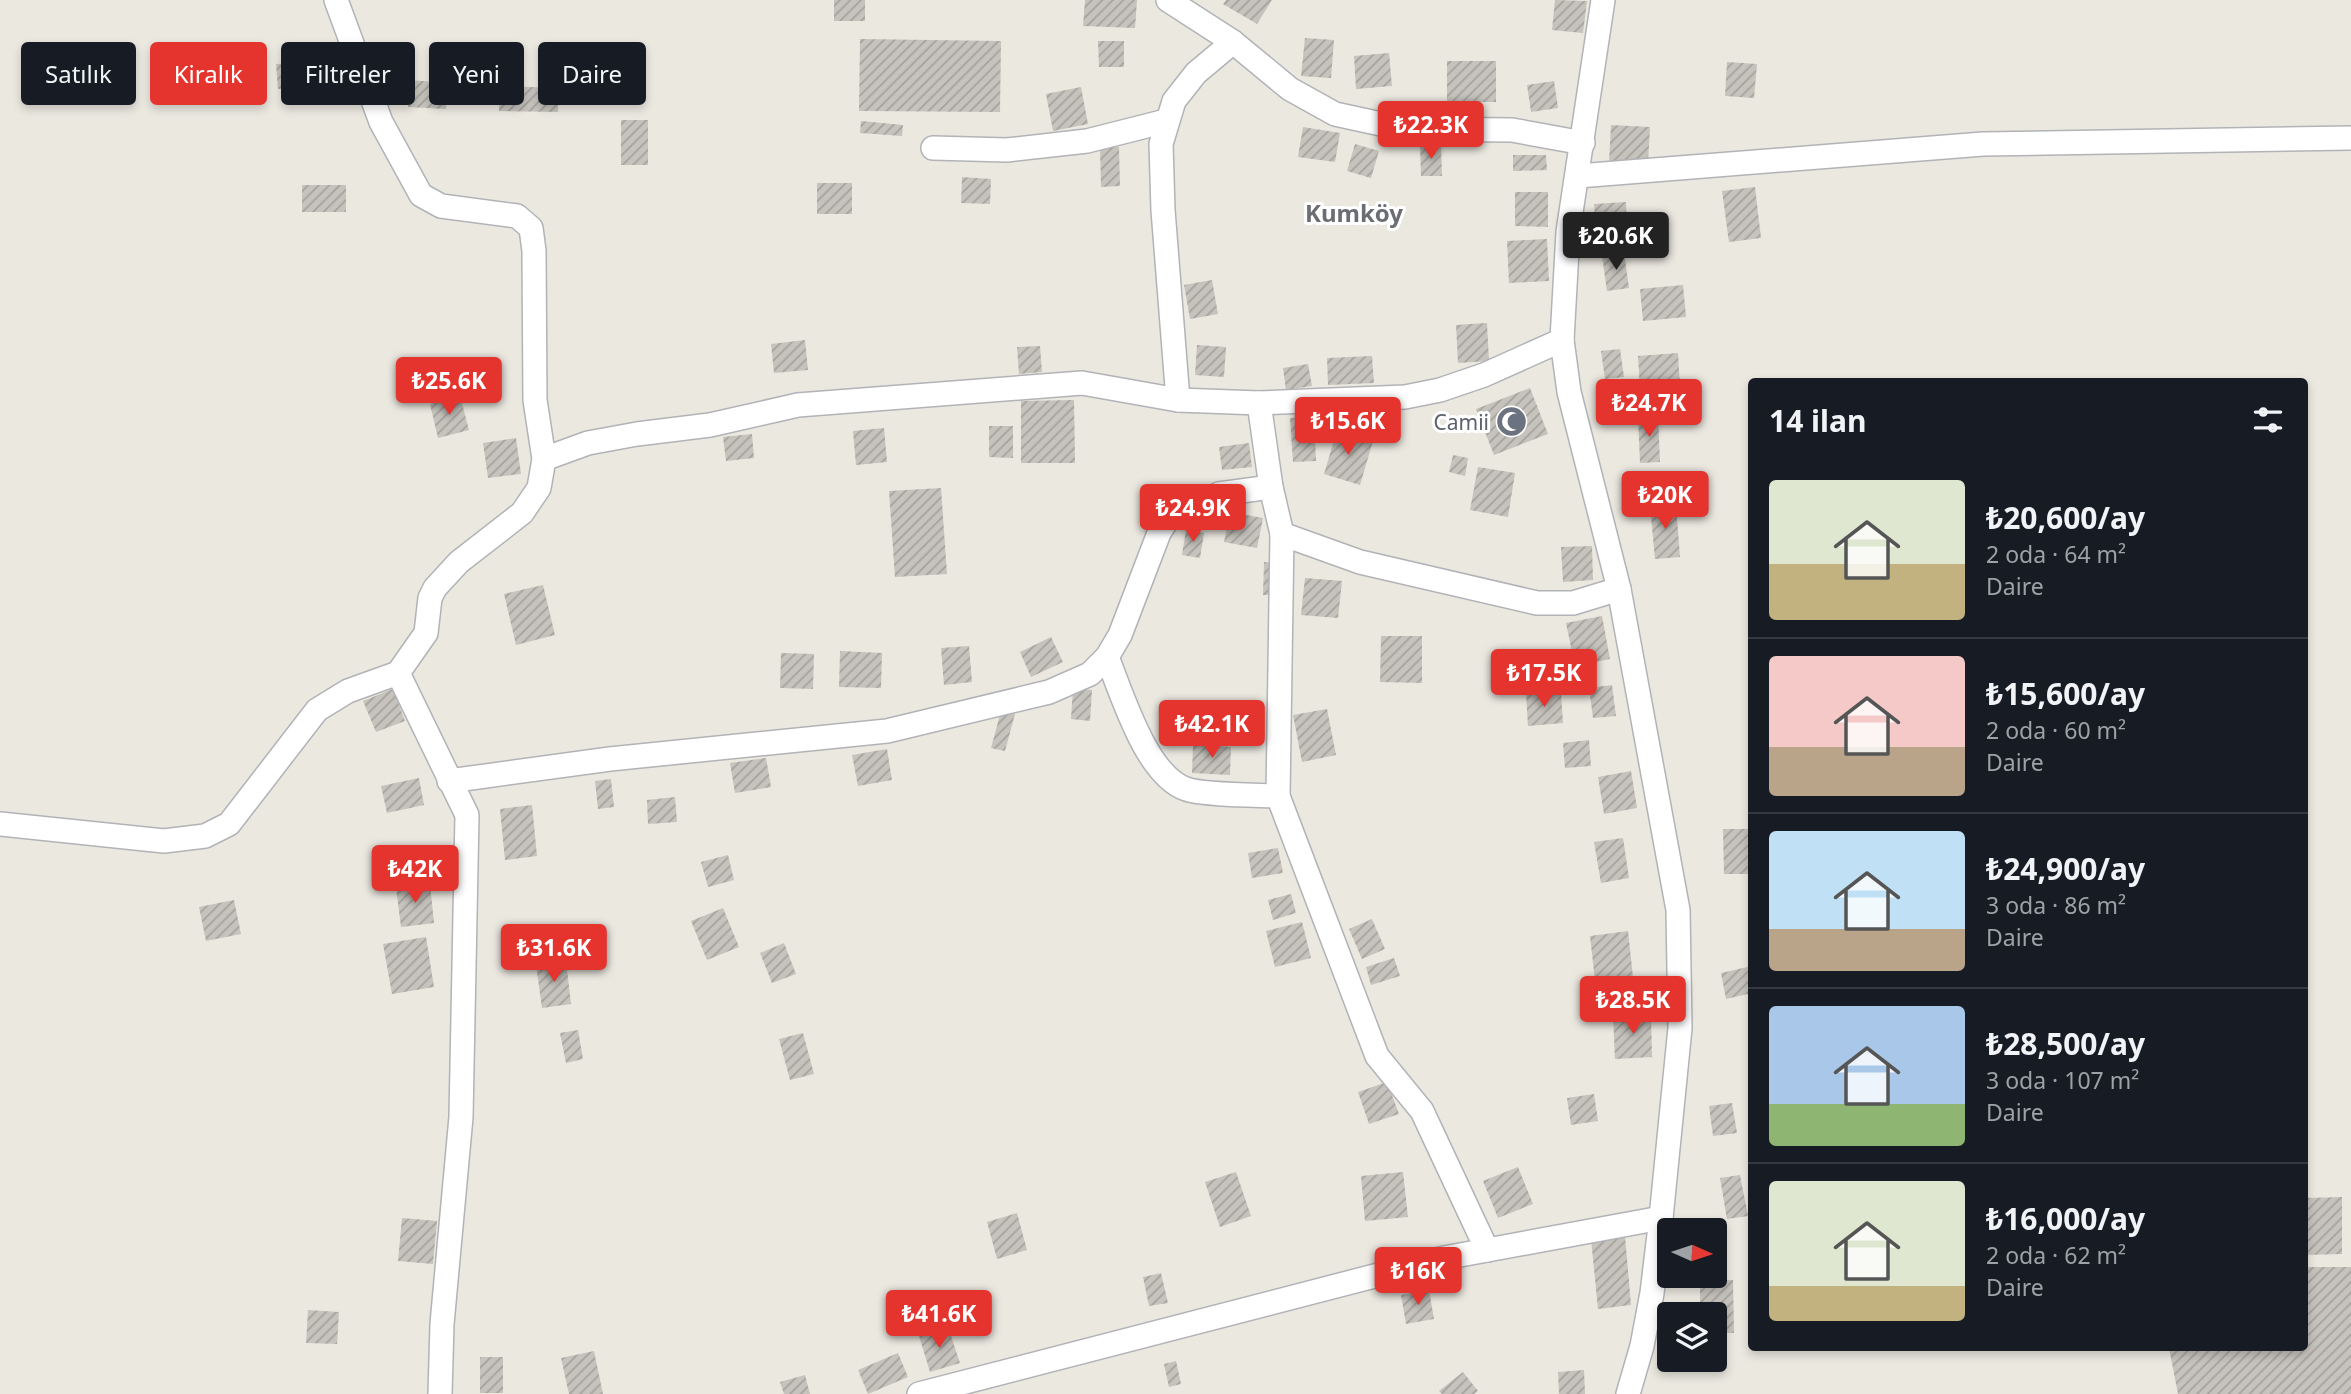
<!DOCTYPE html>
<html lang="tr">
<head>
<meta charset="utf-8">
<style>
	body { margin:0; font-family:"Noto Sans",sans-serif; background:#20242c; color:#f1f3f6; height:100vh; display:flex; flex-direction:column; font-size:26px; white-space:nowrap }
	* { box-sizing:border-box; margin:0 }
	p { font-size:23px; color:#9ea1a6 }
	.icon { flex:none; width:38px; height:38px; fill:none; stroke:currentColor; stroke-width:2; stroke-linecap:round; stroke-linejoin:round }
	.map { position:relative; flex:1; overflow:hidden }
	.details { position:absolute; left:1748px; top:378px; width:560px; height:973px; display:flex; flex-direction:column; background:#171b24; border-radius:7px; box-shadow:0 4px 10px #0003 }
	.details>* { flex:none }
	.banner { position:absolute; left:21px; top:42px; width:665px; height:63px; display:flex; gap:14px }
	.needle { width:46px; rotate:93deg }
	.fabs { position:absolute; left:1657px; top:1218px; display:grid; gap:14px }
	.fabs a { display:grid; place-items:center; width:70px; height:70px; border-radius:7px; background:#171b24; box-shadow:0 4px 10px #0003; font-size:35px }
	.price { position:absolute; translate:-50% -60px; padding:0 16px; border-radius:7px; background:#e4342d; color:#fff; font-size:23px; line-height:46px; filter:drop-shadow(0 2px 4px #0008) }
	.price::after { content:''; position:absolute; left:50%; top:42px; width:21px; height:16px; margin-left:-10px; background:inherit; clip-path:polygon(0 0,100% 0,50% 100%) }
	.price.on { background:#222; color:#fff }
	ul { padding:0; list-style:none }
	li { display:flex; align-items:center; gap:21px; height:175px; padding:0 21px }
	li+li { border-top:2px solid #363941 }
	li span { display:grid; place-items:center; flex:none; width:196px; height:140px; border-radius:7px; color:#555 }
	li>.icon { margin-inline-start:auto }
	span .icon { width:84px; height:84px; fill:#fffc; stroke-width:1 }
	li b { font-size:30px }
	h2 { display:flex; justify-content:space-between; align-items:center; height:84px; padding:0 21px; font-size:30px }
	.chip { padding:0 24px; border-radius:7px; background:#171b24; box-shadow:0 4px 10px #0003; font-size:24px; line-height:63px }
	.chip.on { background:#e4342d; color:#fff }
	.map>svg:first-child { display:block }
	.building { fill:url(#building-hatch) }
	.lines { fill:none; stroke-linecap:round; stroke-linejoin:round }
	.street-casing { stroke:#b1b3b7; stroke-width:26 }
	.street { stroke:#fff; stroke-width:23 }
	.labels { text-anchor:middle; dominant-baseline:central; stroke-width:6; stroke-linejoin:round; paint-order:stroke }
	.worship-label { font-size:21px; fill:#5b616d; stroke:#fff; text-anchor:end }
	.quarter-label { font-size:24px; font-weight:bold; fill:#6a6e72; stroke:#fff }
</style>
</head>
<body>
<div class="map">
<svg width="2351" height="1394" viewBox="0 0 2351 1394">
	<defs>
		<pattern id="building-hatch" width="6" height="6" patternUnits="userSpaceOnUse" patternTransform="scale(1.75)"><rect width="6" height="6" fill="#c6c3bd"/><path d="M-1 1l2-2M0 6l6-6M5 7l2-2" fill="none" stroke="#a4a29d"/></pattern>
	</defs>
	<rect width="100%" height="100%" fill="#ebe8e0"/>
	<!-- building -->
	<g class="building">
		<rect x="834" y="0" width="31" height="21"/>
		<polygon points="1085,0 1137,0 1135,28 1083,26"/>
		<polygon points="1226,0 1272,0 1257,24 1223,4"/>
		<polygon points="1555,0 1587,1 1583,33 1552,30"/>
		<polygon points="1305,38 1334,40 1331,78 1301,76"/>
		<polygon points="860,39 1001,41 1000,112 859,111"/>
		<polygon points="1098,41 1124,41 1124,67 1099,67"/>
		<polygon points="1389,53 1392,86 1356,89 1354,56"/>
		<rect x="1447" y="61" width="49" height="41"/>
		<polygon points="1727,62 1757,64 1754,98 1725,96"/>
		<polygon points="292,63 294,88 278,89 276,64"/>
		<polygon points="409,80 448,83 446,109 408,107"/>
		<polygon points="1554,81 1558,108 1531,112 1527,85"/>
		<polygon points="500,86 559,88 558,112 499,111"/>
		<polygon points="1081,87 1088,124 1053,131 1046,94"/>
		<rect x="621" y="120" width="27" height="45"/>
		<polygon points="861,121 903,125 902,136 860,133"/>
		<polygon points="1611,125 1650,127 1648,164 1609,162"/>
		<polygon points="1303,127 1340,133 1335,162 1298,157"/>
		<polygon points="1355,144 1379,151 1371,178 1347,171"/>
		<polygon points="1420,146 1441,146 1442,176 1421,176"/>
		<polygon points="1100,147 1119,147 1120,186 1101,187"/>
		<polygon points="1513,155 1546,155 1547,170 1513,171"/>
		<polygon points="962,177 991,179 990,204 961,203"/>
		<rect x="817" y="183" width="35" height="31"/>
		<rect x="302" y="185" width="44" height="27"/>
		<polygon points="1755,187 1761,238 1729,242 1722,191"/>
		<polygon points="1515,192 1548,192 1548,227 1515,226"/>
		<polygon points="1626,202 1627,227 1596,229 1594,204"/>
		<polygon points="1547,239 1549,281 1509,283 1507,241"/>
		<polygon points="1624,253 1629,288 1607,291 1602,256"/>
		<polygon points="1212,280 1218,314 1190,319 1184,285"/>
		<polygon points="1683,285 1686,317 1643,321 1640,289"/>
		<polygon points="1487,323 1489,361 1458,363 1456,325"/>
		<polygon points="805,340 808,370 774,373 771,344"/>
		<polygon points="1197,345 1226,347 1224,377 1195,375"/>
		<polygon points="1040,346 1042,372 1019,374 1017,347"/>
		<polygon points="1620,349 1624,377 1605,379 1601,351"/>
		<polygon points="1678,353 1680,386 1640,389 1638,356"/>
		<polygon points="1372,356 1374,383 1328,385 1327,358"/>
		<polygon points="1308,364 1312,386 1286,390 1283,368"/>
		<polygon points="1530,388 1548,434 1494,455 1476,409"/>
		<polygon points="460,396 469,430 438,438 430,404"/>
		<polygon points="1074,400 1075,463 1021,463 1021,401"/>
		<polygon points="1614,405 1617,422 1601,425 1597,408"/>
		<polygon points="1658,415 1660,462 1640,463 1638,416"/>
		<polygon points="1314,417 1316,461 1293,462 1290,418"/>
		<polygon points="989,426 1013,426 1013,458 989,457"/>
		<polygon points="884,428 887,462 856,465 853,431"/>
		<polygon points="1337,430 1373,441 1360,485 1324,474"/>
		<polygon points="752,434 754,458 726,461 723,437"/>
		<polygon points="516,438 521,474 488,478 483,443"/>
		<polygon points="1249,443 1252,467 1222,470 1219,447"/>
		<polygon points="1453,455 1468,458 1465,476 1449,472"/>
		<polygon points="1478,467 1515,473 1508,517 1470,510"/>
		<polygon points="941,488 947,574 895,577 889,491"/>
		<polygon points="1676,504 1680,557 1655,559 1650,506"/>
		<polygon points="1230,512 1263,518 1257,548 1224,542"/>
		<polygon points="1186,530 1204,533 1200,558 1182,555"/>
		<polygon points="1592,546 1593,580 1563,582 1561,547"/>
		<polygon points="1264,562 1276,562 1275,595 1263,595"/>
		<polygon points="1305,578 1342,581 1338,618 1301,615"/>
		<polygon points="543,585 555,635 516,645 504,594"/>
		<polygon points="1602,616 1610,659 1575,666 1566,623"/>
		<polygon points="1381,636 1422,636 1422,683 1380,682"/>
		<polygon points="1051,637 1063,662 1031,677 1020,652"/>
		<polygon points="969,646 972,682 944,685 941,648"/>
		<polygon points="840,651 882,653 881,688 839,687"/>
		<polygon points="781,653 814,654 813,689 780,688"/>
		<polygon points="1612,685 1616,716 1593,718 1589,688"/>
		<polygon points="1073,688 1092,690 1090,721 1071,719"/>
		<polygon points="393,689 405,721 376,732 363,701"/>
		<polygon points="1561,692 1563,723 1528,726 1526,694"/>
		<polygon points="1327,709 1336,755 1302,762 1293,715"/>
		<polygon points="1001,711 1015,714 1005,751 991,748"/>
		<polygon points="1589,740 1591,766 1565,768 1563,743"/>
		<polygon points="1193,745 1231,747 1230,775 1192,773"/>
		<polygon points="887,749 892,780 858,786 852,755"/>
		<polygon points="766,758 771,787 735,793 730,763"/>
		<polygon points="1631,771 1637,808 1604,814 1598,777"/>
		<polygon points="419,778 424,805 387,813 381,786"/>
		<polygon points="611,779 614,807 598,809 595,781"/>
		<polygon points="675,797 677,822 648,824 647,800"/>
		<polygon points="532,805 537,856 505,860 500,809"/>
		<polygon points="1723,829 1749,829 1749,874 1724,874"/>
		<polygon points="1623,838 1629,878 1601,883 1594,842"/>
		<polygon points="1278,848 1283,873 1252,878 1248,853"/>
		<polygon points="728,855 734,880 708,887 701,862"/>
		<polygon points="430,884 434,923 401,927 396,888"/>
		<polygon points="1291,894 1296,913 1273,920 1268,900"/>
		<polygon points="234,900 241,934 206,941 199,907"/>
		<polygon points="723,908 739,947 707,960 691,921"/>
		<polygon points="1372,919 1385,949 1362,959 1349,929"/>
		<polygon points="1302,922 1311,958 1275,967 1266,931"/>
		<polygon points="1628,931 1633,977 1595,981 1590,936"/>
		<polygon points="426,937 434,987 392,994 383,944"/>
		<polygon points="784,943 796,974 772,983 760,953"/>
		<polygon points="1394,958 1400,976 1371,985 1366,967"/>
		<polygon points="566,961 571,1004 542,1008 536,965"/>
		<polygon points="1752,966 1752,993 1726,999 1721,973"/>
		<polygon points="1651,1013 1652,1057 1615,1059 1613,1015"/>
		<polygon points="578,1030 583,1059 566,1063 560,1033"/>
		<polygon points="803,1033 814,1074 790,1080 779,1039"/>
		<polygon points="1387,1082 1399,1114 1369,1124 1358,1092"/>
		<polygon points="1594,1094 1598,1121 1571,1125 1567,1098"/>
		<polygon points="1732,1103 1737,1133 1713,1136 1709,1106"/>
		<polygon points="1518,1167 1533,1204 1498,1218 1483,1181"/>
		<polygon points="1236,1172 1251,1216 1220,1227 1205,1182"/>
		<polygon points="1403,1172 1408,1217 1365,1221 1361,1176"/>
		<polygon points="1740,1175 1748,1216 1727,1219 1720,1178"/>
		<polygon points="2342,1197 2342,1254 2305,1255 2305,1198"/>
		<polygon points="1017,1213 1027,1250 997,1259 987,1222"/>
		<polygon points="402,1218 437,1221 433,1264 398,1261"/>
		<polygon points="1625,1236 1631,1305 1598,1309 1591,1239"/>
		<polygon points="2305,1267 2351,1267 2351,1394 2178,1394 2169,1348 2305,1348"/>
		<polygon points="1161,1273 1168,1303 1149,1306 1143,1277"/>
		<polygon points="1700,1280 1733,1280 1734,1333 1715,1333 1715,1314 1700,1314"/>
		<polygon points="1429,1290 1434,1319 1406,1324 1401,1295"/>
		<polygon points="308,1310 339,1312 337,1344 306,1343"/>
		<polygon points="948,1327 960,1363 930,1372 919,1336"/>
		<polygon points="594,1351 603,1394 569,1394 561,1358"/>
		<polygon points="898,1353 908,1377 868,1394 858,1370"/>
		<rect x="480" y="1357" width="23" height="36"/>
		<polygon points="1176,1361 1181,1384 1169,1387 1164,1364"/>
		<polygon points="1584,1370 1585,1394 1559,1394 1558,1372"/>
		<polygon points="1463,1372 1478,1391 1474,1394 1442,1394 1439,1391"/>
		<polygon points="805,1375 810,1394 784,1394 780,1382"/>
	</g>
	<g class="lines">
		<defs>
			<g id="street">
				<polyline points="336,0 381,122 421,195 441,206 517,216 531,228 534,251 535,400 544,459"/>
				<polyline points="1168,0 1233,42 1290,89 1335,114 1404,129 1512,130 1583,143"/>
				<polyline points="1603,0 1568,232 1562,340 1569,392 1619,589 1678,910 1680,1028 1661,1218 1652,1293 1642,1346 1628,1394"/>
				<polyline points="933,148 1007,150 1087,141 1166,121"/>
				<polyline points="1578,176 1983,144 2351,138"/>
				<polyline points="1178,400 1163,210 1161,144 1174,101 1196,73 1233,42"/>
				<polyline points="1259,403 1271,487 1282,534 1360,562 1537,603 1573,603 1619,589"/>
				<path d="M1107 657C1122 694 1146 775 1186 789 1202 795 1257 795 1278 796L1377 1056 1422 1111 1487 1250"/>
				<polyline points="398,673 467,815 461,1117 442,1324 440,1394"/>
				<polyline points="449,781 610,759 887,731 1049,692 1090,674 1107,657 1120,635 1159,533 1169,517 1219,494 1271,487"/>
				<polyline points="1278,796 1282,534"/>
				<polyline points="0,824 164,841 205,836 229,824 317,710 348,691 398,673 426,633 430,598 435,588 459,562 522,513 539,488 544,459 588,443 637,434 710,425 798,405 1082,383 1178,400 1259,403 1405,397 1440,390 1484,375 1562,340"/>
				<polyline points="919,1394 1444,1258 1661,1218"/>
			</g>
		</defs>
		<!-- street casing -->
		<use href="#street" class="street-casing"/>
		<!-- street -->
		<use href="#street" class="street"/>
	</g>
	<!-- icons -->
	<defs>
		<symbol id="mosque-disc" viewBox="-11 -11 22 22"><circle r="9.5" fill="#6b7280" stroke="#fff"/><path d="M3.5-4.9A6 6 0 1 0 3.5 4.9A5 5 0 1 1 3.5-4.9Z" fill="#fff"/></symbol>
	</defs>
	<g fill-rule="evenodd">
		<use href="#mosque-disc" x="1494" y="404" width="35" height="35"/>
	</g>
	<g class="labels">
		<!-- worship labels -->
		<g class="worship-label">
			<text x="1489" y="422">Camii</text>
		</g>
		<!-- quarter labels -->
		<g class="quarter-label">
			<text x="1354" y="212">Kumköy</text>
		</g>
	</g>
</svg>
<div class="fabs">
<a><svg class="needle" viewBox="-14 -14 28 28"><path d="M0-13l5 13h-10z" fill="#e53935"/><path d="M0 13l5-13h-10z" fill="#9ea1a6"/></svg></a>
<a><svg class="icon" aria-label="layers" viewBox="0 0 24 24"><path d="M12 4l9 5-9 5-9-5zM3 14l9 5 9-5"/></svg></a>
</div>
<b class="price" style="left:1431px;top:161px">₺22.3K</b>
<b class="price on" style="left:1616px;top:272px">₺20.6K</b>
<b class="price" style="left:449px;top:417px">₺25.6K</b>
<b class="price" style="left:1649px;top:439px">₺24.7K</b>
<b class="price" style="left:1348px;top:457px">₺15.6K</b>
<b class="price" style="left:1665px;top:531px">₺20K</b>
<b class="price" style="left:1193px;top:544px">₺24.9K</b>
<b class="price" style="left:1544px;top:709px">₺17.5K</b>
<b class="price" style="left:1212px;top:760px">₺42.1K</b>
<b class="price" style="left:415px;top:905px">₺42K</b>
<b class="price" style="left:554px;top:984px">₺31.6K</b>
<b class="price" style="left:1633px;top:1036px">₺28.5K</b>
<b class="price" style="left:1418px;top:1307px">₺16K</b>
<b class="price" style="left:939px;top:1350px">₺41.6K</b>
<div class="banner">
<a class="chip">Satılık</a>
<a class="chip on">Kiralık</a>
<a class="chip">Filtreler</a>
<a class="chip">Yeni</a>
<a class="chip">Daire</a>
</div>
<section class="details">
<h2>14 ilan<svg class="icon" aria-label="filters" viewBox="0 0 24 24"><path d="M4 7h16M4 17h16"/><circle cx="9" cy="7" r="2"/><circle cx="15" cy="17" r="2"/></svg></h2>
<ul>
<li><span style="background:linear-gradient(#dfe7d0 60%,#c2b280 0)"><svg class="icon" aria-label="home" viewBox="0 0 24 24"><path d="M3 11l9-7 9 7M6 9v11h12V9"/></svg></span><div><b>₺20,600/ay</b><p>2 oda · 64 m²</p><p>Daire</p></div></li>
<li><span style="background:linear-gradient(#f6c9c9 65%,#b9a48a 0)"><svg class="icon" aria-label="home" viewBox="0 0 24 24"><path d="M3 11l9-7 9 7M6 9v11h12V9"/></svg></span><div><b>₺15,600/ay</b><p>2 oda · 60 m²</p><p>Daire</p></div></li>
<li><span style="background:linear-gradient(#bfe0f5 70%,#b9a48a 0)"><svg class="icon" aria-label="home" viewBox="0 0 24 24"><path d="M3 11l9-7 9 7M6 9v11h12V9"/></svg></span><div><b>₺24,900/ay</b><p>3 oda · 86 m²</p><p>Daire</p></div></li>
<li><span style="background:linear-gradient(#a9c7e8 70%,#8fb573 0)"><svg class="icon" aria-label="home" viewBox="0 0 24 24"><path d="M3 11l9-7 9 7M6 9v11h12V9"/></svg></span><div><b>₺28,500/ay</b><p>3 oda · 107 m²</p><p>Daire</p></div></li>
<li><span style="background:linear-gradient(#dfe7d0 75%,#c2b280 0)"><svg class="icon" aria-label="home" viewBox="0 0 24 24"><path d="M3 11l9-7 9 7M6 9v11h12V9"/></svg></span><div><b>₺16,000/ay</b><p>2 oda · 62 m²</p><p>Daire</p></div></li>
</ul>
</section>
</div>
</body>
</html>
